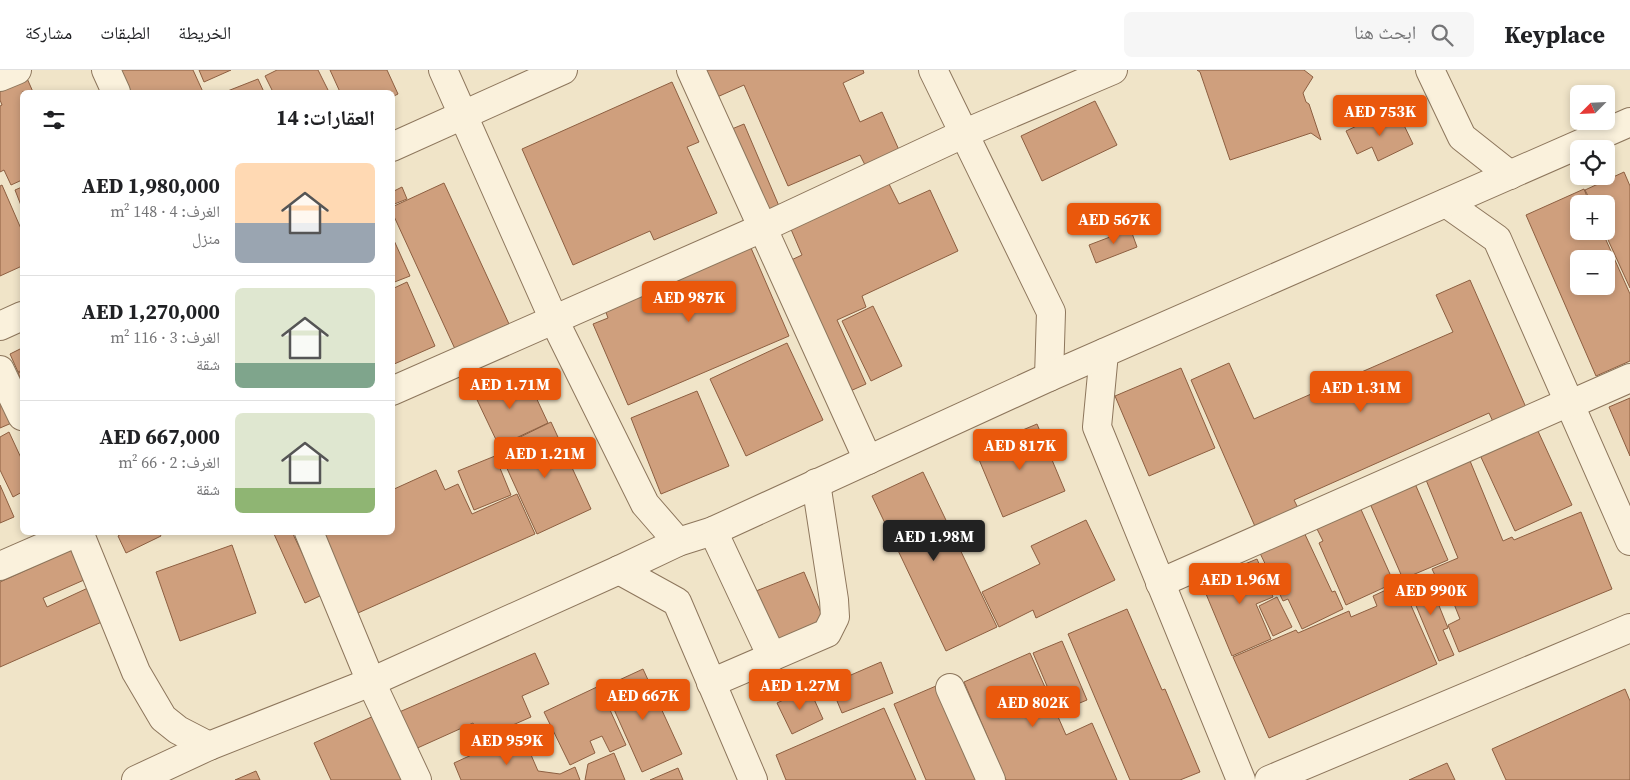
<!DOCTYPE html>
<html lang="ar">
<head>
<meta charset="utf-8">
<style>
	body { margin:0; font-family:"Source Serif 4","Noto Naskh Arabic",serif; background:#f6f6f6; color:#202124; direction:rtl; height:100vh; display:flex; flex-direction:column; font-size:19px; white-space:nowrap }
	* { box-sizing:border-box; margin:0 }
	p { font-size:16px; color:#757577 }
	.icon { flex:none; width:28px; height:28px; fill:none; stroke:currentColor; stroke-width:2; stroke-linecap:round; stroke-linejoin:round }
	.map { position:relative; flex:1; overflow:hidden; direction:ltr }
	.sheet { position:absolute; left:20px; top:20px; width:375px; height:445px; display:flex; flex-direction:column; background:#fff; border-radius:8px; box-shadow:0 2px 8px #0003; direction:rtl }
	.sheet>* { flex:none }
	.needle { width:32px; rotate:246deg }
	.controls { position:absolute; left:1570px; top:15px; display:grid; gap:10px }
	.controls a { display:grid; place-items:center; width:45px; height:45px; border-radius:8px; background:#fff; box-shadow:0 2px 8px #0003; font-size:25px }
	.price { position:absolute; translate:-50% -42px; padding:0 11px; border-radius:5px; background:#ea580c; color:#fff; font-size:16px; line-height:32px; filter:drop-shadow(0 1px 2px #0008) }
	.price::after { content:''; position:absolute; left:50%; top:30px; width:15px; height:11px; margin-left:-8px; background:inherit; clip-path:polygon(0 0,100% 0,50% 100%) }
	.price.on { background:#222; color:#fff }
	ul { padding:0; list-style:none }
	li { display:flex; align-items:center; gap:15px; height:125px; padding:0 20px }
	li+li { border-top:1px solid #e0e0e0 }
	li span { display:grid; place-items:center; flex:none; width:140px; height:100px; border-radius:8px; color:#555 }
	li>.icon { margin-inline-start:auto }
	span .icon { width:60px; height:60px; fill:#fffc; stroke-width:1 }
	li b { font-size:21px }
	h2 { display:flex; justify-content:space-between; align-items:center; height:60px; padding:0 20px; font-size:21px }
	header { display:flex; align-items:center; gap:30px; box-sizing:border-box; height:70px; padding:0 25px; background:#fff; border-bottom:1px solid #e0e0e0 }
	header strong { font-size:24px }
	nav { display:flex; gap:28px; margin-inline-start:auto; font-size:18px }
	.search { width:350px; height:45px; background:#f6f6f6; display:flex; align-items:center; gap:12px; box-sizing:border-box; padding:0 18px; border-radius:8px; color:#757577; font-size:19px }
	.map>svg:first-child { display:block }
	.building { fill:#cf9f7d; stroke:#8d5f41; fill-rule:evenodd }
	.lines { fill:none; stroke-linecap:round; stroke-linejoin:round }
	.minor-casing { stroke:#8d765c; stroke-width:30 }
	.minor { stroke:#faf1dc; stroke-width:28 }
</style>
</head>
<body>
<header>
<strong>Keyplace</strong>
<div class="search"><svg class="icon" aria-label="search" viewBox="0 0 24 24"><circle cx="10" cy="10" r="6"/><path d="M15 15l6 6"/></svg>ابحث هنا</div>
<nav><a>الخريطة</a><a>الطبقات</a><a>مشاركة</a></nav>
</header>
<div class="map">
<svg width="1630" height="710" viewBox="0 0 1630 710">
	<rect width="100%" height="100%" fill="#f0e4c8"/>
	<!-- building -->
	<g class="building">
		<polygon points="119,0 193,0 203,22 129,22"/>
		<polygon points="199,0 231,0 204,12"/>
		<polygon points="277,0 318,0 329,22 273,22 265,6"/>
		<polygon points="330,0 387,0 398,24 392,27 392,22 340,22"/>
		<polygon points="702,0 863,0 864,3 843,13 860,52 882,42 899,80 865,95 860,85 788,116 744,15 715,28"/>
		<polygon points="1197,0 1304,0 1313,7 1303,23 1306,32 1309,34 1321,70 1311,63 1230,90 1200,2"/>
		<polygon points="26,6 33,22 22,22 22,110 11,115 4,100 0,102 0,36 2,35 0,30 0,18"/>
		<polygon points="258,9 264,22 225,22"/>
		<polygon points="672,12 699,72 687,77 717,143 654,170 650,161 573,195 522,79"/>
		<polygon points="1095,31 1117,75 1042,111 1021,66"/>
		<polygon points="1380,45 1386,56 1401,49 1413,74 1378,91 1372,77 1357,84 1346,61"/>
		<polygon points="744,54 779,136 762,143 727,61"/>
		<polygon points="1624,102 1630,116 1630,218 1604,161 1606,161 1606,134 1592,134 1585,120"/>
		<polygon points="444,113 509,254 455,279 392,142 392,137"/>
		<polygon points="889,114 899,134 930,120 958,181 862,226 866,237 837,250 866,314 848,322 787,192 802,185 790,157 838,134 840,137"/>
		<polygon points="2,115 22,161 22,196 0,206 0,116"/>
		<polygon points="22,117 22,138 15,120"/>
		<polygon points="402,117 407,129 392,135 392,122"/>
		<path d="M1584 119 1590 134H1579V161H1602L1630 224V291L1596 306 1526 145ZM1579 189H1606V216H1579Z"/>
		<polygon points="1129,155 1137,177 1096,193 1089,175 1110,167 1109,163"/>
		<polygon points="392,166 410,206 392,213"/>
		<polygon points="748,171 789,266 628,335 593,254 608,248 603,234"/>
		<polygon points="1470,210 1528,342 1495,356 1489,343 1294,430 1300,442 1257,461 1191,310 1229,293 1254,349 1453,262 1436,225"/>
		<polygon points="407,212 435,276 392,295 392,219"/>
		<polygon points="873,236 902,296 871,311 842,251"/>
		<polygon points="787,273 823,350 746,386 710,309"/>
		<polygon points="22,278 22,300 18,302 10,284"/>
		<polygon points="1181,298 1215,378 1149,406 1115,326"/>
		<polygon points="22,301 22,313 18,303"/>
		<polygon points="526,306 548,353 499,376 469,313 478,309 486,325"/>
		<polygon points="0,321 14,352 0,358"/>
		<polygon points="697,321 729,396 661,424 631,348"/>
		<polygon points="1630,328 1630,386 1609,337"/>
		<polygon points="551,352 591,439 537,464 499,381 519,372 518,368"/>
		<polygon points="1037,354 1065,421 1003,447 975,380"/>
		<polygon points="1537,359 1572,435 1515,461 1480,385"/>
		<polygon points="9,362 22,390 22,422 13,427 0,400 0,367"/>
		<polygon points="495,386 511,425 474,440 458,401"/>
		<polygon points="1468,386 1503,471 1512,467 1514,470 1581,442 1612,519 1459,582 1448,555 1460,549 1446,514 1440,516 1432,499 1458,488 1424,405"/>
		<polygon points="436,400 445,420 458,414 472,444 517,424 535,464 358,543 322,462 392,462 392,420"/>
		<polygon points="923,402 997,557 946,581 872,426"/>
		<polygon points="1413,409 1448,490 1403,509 1368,429"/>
		<polygon points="0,415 14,447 0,453"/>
		<polygon points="1359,435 1394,513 1346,535 1319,473 1323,471 1315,455"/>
		<polygon points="1086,450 1115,510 1036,548 1033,540 999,557 982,522 1040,494 1031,476"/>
		<polygon points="1302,458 1332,522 1335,521 1343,539 1302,559 1288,529 1283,531 1258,479"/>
		<polygon points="124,462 159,462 161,466 126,483 118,466"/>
		<polygon points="292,462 322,525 305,533 274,464"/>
		<polygon points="232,475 256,543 180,571 156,502"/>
		<polygon points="71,480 84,510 43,528 47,537 90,517 104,551 0,597 0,512"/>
		<polygon points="1257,489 1273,527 1256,534 1271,569 1232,586 1201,512"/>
		<polygon points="804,502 828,560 776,582 751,523"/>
		<polygon points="1427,506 1448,558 1443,560 1454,585 1439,591 1407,514"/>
		<polygon points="1401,513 1437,594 1269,668 1233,587 1296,560 1298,563 1349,541 1351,547 1377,536 1373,526"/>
		<polygon points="1277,527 1292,557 1273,566 1259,536"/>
		<polygon points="1127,539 1162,620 1165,619 1200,702 1180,710 1130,710 1068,564"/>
		<polygon points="1062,571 1087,630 1058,642 1033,583"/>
		<polygon points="535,583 549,614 522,626 531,647 481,669 473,653 413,680 397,643"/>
		<polygon points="1030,583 1066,665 1092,653 1117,710 1006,710 964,612"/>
		<polygon points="881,592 893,623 842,643 830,614"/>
		<polygon points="643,599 682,684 642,702 604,617"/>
		<polygon points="943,613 986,710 926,710 894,634"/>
		<polygon points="599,616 626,675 610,682 602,666 590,671 595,683 570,695 544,642"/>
		<polygon points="809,618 823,649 792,664 777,633"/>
		<polygon points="1625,619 1630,631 1630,710 1506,710 1492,679"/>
		<polygon points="884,638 916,710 786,710 776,685"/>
		<polygon points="376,645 406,710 331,710 314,673"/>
		<polygon points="525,671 538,701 560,704 575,697 580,710 461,710 454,693 489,677 504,680"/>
		<polygon points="614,683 625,710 585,710 588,694"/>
		<polygon points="1447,693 1455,710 1409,710"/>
		<polygon points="678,698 683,710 650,710"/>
		<polygon points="256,701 260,710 235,710"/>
	</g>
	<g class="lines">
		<defs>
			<g id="minor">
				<polyline points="106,0 116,22"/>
				<polyline points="443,0 554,250 645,434 678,472"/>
				<polyline points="691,0 868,390"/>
				<polyline points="933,0 1051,242 1049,307"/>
				<polyline points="1430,0 1462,67 1510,105"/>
				<polyline points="0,7 17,0"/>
				<polyline points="392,77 563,0"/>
				<polyline points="1446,133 1497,169 1630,471"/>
				<polyline points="0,256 22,246"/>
				<polyline points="1104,283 1097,357 1241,710"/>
				<polyline points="0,300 22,346"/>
				<polyline points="392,321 762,158 963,64 1113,0"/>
				<polyline points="1571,334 1630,308"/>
				<polyline points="713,461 772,587"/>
				<polyline points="79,462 136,602 163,648 178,660 209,676"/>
				<polyline points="309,462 371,612 417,710"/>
				<polyline points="0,496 78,462"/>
				<polyline points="619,500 677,532 753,710"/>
				<polyline points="1160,513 1569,332"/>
				<polyline points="711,613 827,563 835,547 834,530 816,413"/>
				<polyline points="950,618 991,710"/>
				<polyline points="136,710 209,676 371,612 619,500 678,472 713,461 1049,307 1630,52"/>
				<polyline points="1269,710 1630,558"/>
			</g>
		</defs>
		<!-- minor casing -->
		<use href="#minor" class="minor-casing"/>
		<!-- minor -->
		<use href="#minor" class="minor"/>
	</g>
</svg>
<div class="controls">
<a><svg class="needle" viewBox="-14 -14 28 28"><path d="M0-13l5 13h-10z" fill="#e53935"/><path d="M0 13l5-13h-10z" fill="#757577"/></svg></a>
<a><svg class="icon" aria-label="locate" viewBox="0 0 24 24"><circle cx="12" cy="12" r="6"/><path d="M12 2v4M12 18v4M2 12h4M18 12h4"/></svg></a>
<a>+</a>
<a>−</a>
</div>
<b class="price" style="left:1380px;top:67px">AED 753K</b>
<b class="price" style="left:1114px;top:175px">AED 567K</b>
<b class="price" style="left:689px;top:253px">AED 987K</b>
<b class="price" style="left:510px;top:340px">AED 1.71M</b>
<b class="price" style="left:1361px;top:343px">AED 1.31M</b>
<b class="price" style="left:1020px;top:401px">AED 817K</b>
<b class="price" style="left:545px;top:409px">AED 1.21M</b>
<b class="price on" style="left:934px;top:492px">AED 1.98M</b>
<b class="price" style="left:1240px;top:535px">AED 1.96M</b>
<b class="price" style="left:1431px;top:546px">AED 990K</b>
<b class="price" style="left:800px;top:641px">AED 1.27M</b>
<b class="price" style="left:643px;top:651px">AED 667K</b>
<b class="price" style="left:1033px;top:658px">AED 802K</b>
<b class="price" style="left:507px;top:696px">AED 959K</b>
<section class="sheet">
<h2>العقارات: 14<svg class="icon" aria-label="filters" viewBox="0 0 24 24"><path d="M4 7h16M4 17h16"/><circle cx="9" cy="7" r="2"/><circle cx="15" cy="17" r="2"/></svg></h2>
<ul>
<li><span style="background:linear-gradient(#ffd9b3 60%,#9aa5b1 0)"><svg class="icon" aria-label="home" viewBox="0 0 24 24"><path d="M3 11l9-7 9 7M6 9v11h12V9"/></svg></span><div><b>AED 1,980,000</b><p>الغرف: 4 · 148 m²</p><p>منزل</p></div></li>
<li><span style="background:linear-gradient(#dfe7d0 75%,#7fa58c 0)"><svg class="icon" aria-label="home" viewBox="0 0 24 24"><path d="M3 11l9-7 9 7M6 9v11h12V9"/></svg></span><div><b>AED 1,270,000</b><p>الغرف: 3 · 116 m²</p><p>شقة</p></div></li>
<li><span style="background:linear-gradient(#dfe7d0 75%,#8fb573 0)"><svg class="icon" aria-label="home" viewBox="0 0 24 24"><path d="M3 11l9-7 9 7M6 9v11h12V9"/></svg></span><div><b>AED 667,000</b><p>الغرف: 2 · 66 m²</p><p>شقة</p></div></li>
</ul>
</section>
</div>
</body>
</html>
